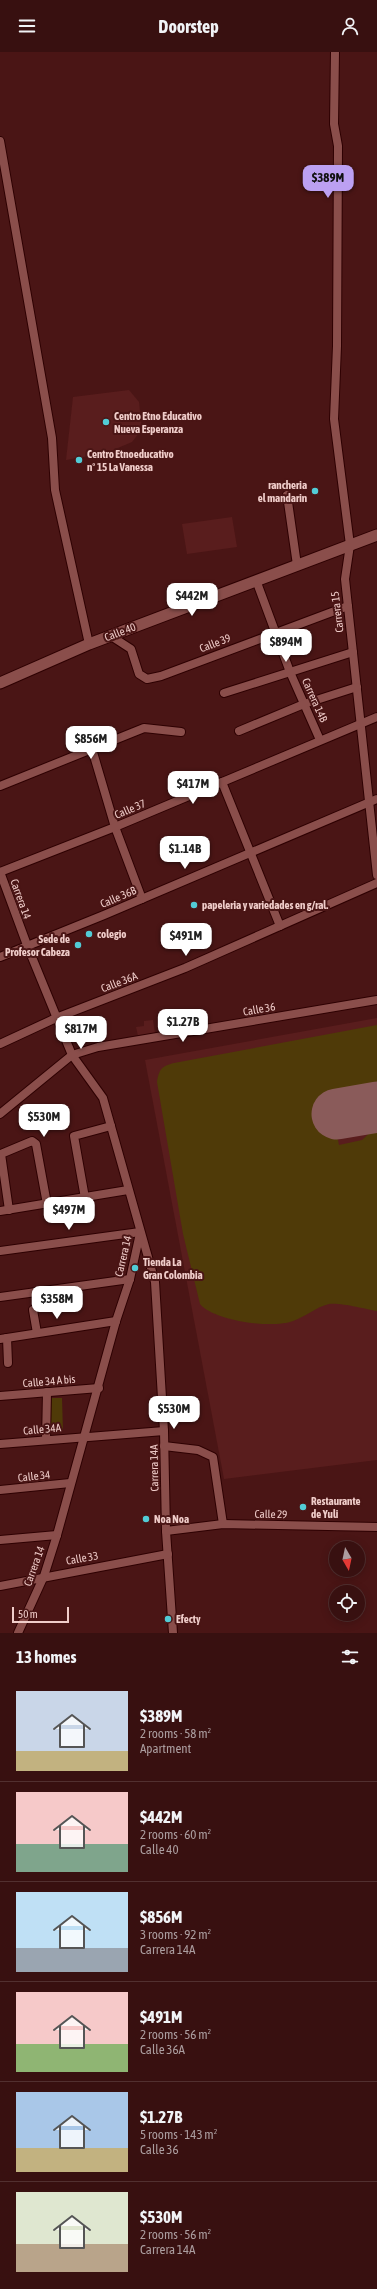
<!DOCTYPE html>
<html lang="en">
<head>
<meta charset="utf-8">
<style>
	body { margin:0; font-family:"Asap Condensed",sans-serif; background:#3f1919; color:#f1f3f6; height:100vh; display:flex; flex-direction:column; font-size:15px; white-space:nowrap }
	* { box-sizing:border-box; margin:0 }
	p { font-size:13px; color:#ab9d9f }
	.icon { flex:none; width:22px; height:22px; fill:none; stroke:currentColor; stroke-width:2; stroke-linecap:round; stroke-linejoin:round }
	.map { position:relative; height:1581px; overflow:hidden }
	.drawer { display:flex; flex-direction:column; background:#381010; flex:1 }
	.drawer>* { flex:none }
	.needle { width:26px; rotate:171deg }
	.controls { position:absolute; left:329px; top:1489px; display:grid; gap:8px }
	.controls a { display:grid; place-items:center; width:36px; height:36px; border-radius:50%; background:#381010; box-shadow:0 2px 10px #0003,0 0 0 1px #523030; font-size:20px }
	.scale { position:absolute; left:12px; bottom:10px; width:57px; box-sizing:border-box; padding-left:4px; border:2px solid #f0cdca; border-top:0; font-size:11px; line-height:14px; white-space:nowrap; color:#f0cdca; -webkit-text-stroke:3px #4a1515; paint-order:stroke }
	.price { position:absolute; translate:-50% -34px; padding:0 9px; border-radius:8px; background:#fff; color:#222; font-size:13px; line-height:26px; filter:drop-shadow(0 1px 2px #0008) }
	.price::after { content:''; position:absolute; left:50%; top:24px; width:12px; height:9px; margin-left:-6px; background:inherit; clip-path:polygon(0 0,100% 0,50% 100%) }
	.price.current { background:#bca0f2; color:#111 }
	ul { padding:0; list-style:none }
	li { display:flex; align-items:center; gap:12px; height:100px; padding:0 16px }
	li+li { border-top:1px solid #523030 }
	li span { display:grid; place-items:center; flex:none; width:112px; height:80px; border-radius:0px; color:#555 }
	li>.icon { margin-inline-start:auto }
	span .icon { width:48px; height:48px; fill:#fffc; stroke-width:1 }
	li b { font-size:17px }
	h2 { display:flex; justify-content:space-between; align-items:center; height:48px; padding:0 16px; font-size:17px }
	header { display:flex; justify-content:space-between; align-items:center; height:52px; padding:0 16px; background:#381010; font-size:18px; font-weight:700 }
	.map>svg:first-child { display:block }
	.built { fill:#591d1d }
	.green { fill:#4f3a08 }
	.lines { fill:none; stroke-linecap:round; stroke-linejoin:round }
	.runway { stroke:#8a5b5a; stroke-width:51 }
	.street-casing { stroke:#2e0002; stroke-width:10 }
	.secondary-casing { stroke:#2e0002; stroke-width:13 }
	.street { stroke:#8a4e4b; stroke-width:8 }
	.secondary { stroke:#8a4e4b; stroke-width:11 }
	.poi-dot { fill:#52ccd6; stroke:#4a1515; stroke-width:1.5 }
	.labels { text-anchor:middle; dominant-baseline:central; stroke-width:4; stroke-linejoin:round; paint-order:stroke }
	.poi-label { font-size:11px; font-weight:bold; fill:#f0cdca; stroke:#4a1515; text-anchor:start }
	.street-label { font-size:11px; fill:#f0cdca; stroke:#4a1515 }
</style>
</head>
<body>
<header><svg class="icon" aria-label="menu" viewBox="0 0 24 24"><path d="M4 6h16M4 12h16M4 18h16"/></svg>Doorstep<svg class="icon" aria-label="person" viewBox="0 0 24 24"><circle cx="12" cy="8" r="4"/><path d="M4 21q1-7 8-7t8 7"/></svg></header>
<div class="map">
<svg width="377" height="1581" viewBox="0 0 377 1581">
	<rect width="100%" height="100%" fill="#4a1515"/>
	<!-- built -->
	<g class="built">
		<polygon points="129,338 139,350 142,377 132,390 106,401 66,408 73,345"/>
		<polygon points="232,465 237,495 187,502 182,472"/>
		<polygon points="377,966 377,1408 224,1427 145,1008"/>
		<polygon points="153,968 155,981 138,984 136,975 144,974 144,969"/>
	</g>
	<!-- green -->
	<g class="green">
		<path d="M377 973V1039L330 1048 339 1093 362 1088 377 1074V1259C366 1257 339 1250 329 1252 316 1255 305 1265 293 1269 272 1277 214 1269 200 1252L183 1182 157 1030C159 1017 162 1014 174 1011Z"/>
		<polygon points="48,1346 62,1346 63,1380 49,1380"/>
	</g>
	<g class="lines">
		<!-- runway -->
		<polyline class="runway" points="337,1062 377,1055"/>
		<defs>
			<g id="street">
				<polyline points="335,0 334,72 338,94 337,294 334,367 350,493 345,527 377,823"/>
				<polyline points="0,89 52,386 55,438 89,592"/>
				<polyline points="287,443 297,513"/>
				<polyline points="256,528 290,620 320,688"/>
				<polyline points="111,584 131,597 139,622 147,627 161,624 348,554"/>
				<polyline points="224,641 353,600"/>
				<polyline points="239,679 304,652 357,635"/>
				<polyline points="92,697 115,775 142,847"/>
				<polyline points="222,730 280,874"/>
				<polyline points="0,734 144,676 181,680"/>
				<polyline points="0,820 27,893 72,1003 103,1046 155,1230 164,1379 166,1479 173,1581"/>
				<polyline points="0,820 115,775 377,665"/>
				<polyline points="0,905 104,863 377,747"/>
				<polyline points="0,992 56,966 185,916 377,831"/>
				<polyline points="0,1062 72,1003 98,995 377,948"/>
				<polyline points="85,1146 74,1084 111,1074"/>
				<polyline points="9,1158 1,1102 32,1089 36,1092 47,1152"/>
				<polyline points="0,1159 128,1138"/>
				<polyline points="0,1199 140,1180"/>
				<polyline points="0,1245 130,1227"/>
				<polyline points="33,1258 37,1281"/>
				<polyline points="7,1286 8,1311"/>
				<polyline points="0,1287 116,1269"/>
				<polyline points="0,1344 99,1336"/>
				<polyline points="46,1388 47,1340"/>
				<polyline points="0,1392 164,1379"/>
				<polyline points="164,1394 198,1398 213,1405 223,1472"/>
				<polyline points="0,1438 70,1431"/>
				<polyline points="166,1479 223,1472 377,1475"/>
				<polyline points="0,1488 57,1483"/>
				<polyline points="0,1534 168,1502"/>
				<polyline points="18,1581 44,1524 57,1483 116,1269 130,1227 140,1181"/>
			</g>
			<polyline id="secondary" points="0,631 89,592 377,483"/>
		</defs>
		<!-- street casing -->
		<use href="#street" class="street-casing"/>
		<!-- secondary casing -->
		<use href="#secondary" class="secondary-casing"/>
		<!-- street -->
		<use href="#street" class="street"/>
		<!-- secondary -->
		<use href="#secondary" class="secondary"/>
	</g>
	<!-- markers -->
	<g class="poi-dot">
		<circle cx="106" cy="370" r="4"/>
		<circle cx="79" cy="408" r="4"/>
		<circle cx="315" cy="439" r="4"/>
		<circle cx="194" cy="853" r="4"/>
		<circle cx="89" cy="882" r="4"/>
		<circle cx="78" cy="893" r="4"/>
		<circle cx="135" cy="1216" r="4"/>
		<circle cx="303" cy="1455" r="4"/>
		<circle cx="146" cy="1467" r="4"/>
		<circle cx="168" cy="1567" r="4"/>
	</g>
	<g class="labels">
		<!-- poi labels -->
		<g class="poi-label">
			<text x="114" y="364">Centro Etno Educativo<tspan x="114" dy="13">Nueva Esperanza</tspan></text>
			<text x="87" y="402">Centro Etnoeducativo<tspan x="87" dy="13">n° 15 La Vanessa</tspan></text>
			<text x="307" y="433" text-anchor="end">rancheria<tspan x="307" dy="13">el mandarin</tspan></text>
			<text x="202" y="853">papeleria y variedades en g/ral.</text>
			<text x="97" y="882">colegio</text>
			<text x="70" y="887" text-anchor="end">Sede de<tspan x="70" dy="13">Profesor Cabeza</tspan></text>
			<text x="143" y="1210">Tienda La<tspan x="143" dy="13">Gran Colombia</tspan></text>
			<text x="311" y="1449">Restaurante<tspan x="311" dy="13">de Yuli</tspan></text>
			<text x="154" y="1467">Noa Noa</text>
			<text x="176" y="1567">Efecty</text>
		</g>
		<!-- street labels -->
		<g class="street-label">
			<text transform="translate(337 560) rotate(-97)">Carrera 15</text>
			<text transform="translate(120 580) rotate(-21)">Calle 40</text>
			<text transform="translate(215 591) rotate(-21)">Calle 39</text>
			<text transform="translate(315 648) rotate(66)">Carrera 14B</text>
			<text transform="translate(130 757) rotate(-23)">Calle 37</text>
			<text transform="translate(118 845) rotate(-23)">Calle 36B</text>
			<text transform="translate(21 847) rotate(70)">Carrera 14</text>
			<text transform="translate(119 930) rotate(-21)">Calle 36A</text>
			<text transform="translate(259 957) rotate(-10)">Calle 36</text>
			<text transform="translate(123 1204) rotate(-77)">Carrera 14</text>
			<text transform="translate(49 1329) rotate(-5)">Calle 34 A bis</text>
			<text transform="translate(42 1377) rotate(-5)">Calle 34A</text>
			<text transform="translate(154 1416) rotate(-91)">Carrera 14A</text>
			<text transform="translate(34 1424) rotate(-6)">Calle 34</text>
			<text transform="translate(271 1462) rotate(1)">Calle 29</text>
			<text transform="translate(82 1506) rotate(-10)">Calle 33</text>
			<text transform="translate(34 1514) rotate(-70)">Carrera 14</text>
		</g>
	</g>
</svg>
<div class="controls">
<a><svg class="needle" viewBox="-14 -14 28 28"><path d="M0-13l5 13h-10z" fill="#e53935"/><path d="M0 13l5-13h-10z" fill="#ab9d9f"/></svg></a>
<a><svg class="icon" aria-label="locate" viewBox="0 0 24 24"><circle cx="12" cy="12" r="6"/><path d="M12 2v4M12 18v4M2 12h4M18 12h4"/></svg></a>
</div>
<div class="scale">50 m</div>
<b class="price current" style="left:328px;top:147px">$389M</b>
<b class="price" style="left:192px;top:565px">$442M</b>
<b class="price" style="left:286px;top:611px">$894M</b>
<b class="price" style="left:91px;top:708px">$856M</b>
<b class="price" style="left:193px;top:753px">$417M</b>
<b class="price" style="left:185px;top:818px">$1.14B</b>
<b class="price" style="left:186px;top:905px">$491M</b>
<b class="price" style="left:183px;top:991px">$1.27B</b>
<b class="price" style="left:81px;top:998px">$817M</b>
<b class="price" style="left:44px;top:1086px">$530M</b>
<b class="price" style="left:69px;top:1179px">$497M</b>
<b class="price" style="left:57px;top:1268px">$358M</b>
<b class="price" style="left:174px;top:1378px">$530M</b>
</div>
<section class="drawer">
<h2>13 homes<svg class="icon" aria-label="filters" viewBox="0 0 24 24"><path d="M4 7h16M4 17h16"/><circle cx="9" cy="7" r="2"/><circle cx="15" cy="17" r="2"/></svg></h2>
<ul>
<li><span style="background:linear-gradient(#c9d6e8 75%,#c2b280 0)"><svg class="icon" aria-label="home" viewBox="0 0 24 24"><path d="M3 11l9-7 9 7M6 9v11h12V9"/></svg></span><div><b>$389M</b><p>2 rooms · 58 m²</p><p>Apartment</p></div></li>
<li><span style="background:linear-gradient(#f6c9c9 65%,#7fa58c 0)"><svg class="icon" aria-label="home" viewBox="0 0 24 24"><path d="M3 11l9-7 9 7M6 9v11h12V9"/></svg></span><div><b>$442M</b><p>2 rooms · 60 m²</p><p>Calle 40</p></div></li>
<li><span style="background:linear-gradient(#bfe0f5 70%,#9aa5b1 0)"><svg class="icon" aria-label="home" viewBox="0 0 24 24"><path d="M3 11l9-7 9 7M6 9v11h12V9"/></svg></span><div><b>$856M</b><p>3 rooms · 92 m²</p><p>Carrera 14A</p></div></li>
<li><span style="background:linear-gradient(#f6c9c9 65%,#8fb573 0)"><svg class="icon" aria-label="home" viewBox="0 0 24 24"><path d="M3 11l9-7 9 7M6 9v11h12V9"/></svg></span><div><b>$491M</b><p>2 rooms · 56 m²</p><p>Calle 36A</p></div></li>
<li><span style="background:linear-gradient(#a9c7e8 70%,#c2b280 0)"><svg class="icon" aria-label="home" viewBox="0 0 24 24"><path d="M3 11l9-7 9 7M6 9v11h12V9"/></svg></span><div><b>$1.27B</b><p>5 rooms · 143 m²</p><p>Calle 36</p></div></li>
<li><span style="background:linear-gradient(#dfe7d0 65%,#b9a48a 0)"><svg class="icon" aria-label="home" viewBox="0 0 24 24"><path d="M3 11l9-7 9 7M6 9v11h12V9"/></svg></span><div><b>$530M</b><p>2 rooms · 56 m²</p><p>Carrera 14A</p></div></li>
</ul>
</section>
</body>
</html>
